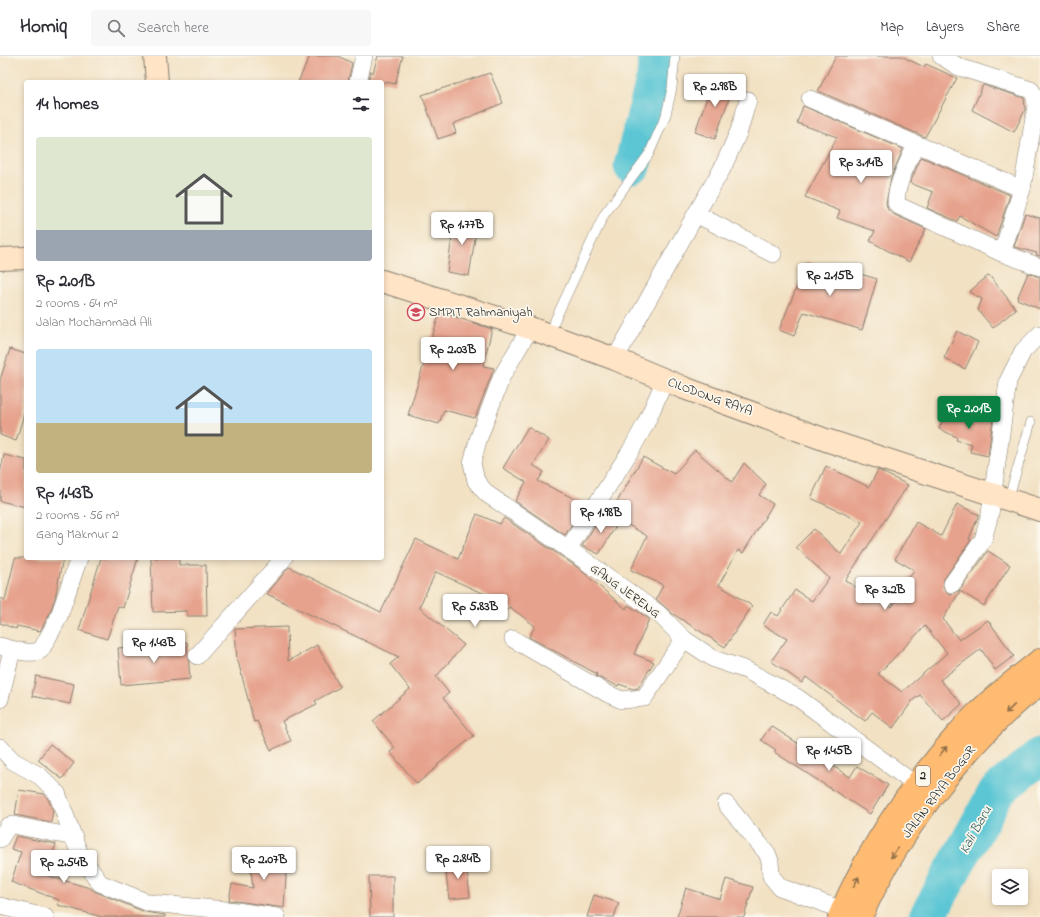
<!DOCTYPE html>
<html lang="en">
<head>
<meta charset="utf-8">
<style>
	body { margin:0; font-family:"Indie Flower",sans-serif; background:#f7f7f7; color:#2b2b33; height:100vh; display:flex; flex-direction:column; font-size:15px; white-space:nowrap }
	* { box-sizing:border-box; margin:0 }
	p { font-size:13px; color:#7c7c81 }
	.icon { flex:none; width:22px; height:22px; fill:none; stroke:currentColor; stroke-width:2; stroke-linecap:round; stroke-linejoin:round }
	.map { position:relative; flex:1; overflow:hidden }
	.details { position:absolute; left:24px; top:24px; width:360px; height:480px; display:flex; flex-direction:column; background:#fff; border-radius:4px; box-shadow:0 2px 6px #0003 }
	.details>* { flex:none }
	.tools { position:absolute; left:992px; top:813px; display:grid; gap:8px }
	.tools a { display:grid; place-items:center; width:36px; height:36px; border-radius:4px; background:#fff; box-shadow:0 2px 6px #0003; font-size:20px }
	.price { position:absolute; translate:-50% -34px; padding:0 9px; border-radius:4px; background:#fff; color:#222; font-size:13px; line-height:26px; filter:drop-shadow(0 1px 2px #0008) }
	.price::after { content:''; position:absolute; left:50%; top:24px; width:12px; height:9px; margin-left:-6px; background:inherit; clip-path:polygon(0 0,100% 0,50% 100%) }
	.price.active { background:#0b8043; color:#fff }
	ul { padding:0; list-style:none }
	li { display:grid; align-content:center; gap:8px; height:212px; padding:0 12px }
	li span { display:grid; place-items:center; height:124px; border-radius:4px; color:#555 }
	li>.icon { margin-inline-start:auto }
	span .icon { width:72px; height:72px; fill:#fffc; stroke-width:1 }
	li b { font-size:17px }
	h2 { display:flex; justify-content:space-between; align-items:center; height:48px; padding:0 12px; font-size:17px }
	header { display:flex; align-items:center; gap:24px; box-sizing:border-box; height:56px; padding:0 20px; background:#fff; border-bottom:1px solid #e1e1e2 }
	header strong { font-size:19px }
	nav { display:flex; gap:22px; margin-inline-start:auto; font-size:14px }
	.search { width:280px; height:36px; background:#f7f7f7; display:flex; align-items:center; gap:10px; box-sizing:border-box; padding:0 14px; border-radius:4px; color:#7c7c81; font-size:15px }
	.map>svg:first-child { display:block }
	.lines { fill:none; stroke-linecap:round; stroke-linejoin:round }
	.river { stroke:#5bc6d4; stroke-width:37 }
	.building { fill:#e6a28c; fill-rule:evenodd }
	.lane-casing { stroke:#877e70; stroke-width:10 }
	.street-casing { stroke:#877e70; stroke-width:18 }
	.secondary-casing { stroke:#877e70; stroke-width:24 }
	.highway-casing { stroke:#877e70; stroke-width:24 }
	.lane { stroke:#fff; stroke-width:9 }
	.street { stroke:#fff; stroke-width:17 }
	.secondary { stroke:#ffe4c6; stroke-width:22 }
	.highway { stroke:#ffbb71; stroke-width:22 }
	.oneway { stroke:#8e6c46 }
	.labels { text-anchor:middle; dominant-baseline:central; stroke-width:3.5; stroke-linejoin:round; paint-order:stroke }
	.shield { fill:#fbf7ec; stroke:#5f5e5a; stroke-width:1 }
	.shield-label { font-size:12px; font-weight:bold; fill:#1c1c1c }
	.poi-label { font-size:13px; fill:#1c1c1c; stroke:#fbf7ec; text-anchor:start }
	.street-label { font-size:13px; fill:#1c1c1c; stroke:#fbf7ec }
	.water-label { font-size:14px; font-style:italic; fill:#356066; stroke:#fbf7ec }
</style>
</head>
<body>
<header>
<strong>Homiq</strong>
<div class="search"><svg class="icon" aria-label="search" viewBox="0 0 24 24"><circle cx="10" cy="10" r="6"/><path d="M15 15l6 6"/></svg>Search here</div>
<nav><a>Map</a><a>Layers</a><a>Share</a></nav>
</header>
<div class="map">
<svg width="1040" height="861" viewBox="0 0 1040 861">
	<rect width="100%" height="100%" fill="#fbf7ec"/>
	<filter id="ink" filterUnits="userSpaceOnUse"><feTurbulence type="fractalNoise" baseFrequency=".025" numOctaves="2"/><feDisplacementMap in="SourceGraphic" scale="8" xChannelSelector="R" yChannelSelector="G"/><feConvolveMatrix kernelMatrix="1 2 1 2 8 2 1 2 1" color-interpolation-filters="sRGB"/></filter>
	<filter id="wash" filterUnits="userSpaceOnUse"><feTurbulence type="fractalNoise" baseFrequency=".012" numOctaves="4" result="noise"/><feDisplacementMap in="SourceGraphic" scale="16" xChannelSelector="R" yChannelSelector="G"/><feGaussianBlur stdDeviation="0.9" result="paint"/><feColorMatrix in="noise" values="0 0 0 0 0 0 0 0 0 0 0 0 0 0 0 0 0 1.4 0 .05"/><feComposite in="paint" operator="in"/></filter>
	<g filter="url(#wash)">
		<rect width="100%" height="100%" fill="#f2e1c3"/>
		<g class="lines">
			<!-- river -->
			<g class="river">
				<polyline points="632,110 655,21 656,0"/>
				<polyline points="927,861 997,735 1040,700"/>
			</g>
		</g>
		<g id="blocks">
			<!-- building -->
			<g class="building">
				<polygon points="310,0 338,0 352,7 348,26 298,26"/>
				<polygon points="378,0 403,0 395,28 387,26 368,26 371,15 373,17"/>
				<polygon points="836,0 901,0 924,11 926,8 957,22 925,81 818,35"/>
				<polygon points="490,17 503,47 453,68 456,77 438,83 422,39"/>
				<polygon points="714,22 734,28 715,83 695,76"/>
				<polygon points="983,29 1024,42 1025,54 1014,76 972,54"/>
				<polygon points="803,50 903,93 891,122 886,147 888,154 895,159 926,173 909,206 870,185 875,175 837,162 840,155 805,141 837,81 797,67"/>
				<polygon points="921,101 1010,139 996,181 960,160 957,165 927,152 933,136 910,127"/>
				<polygon points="1025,158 1040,162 1040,200 1036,199 1037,197 1014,191"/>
				<polygon points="455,160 478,163 469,220 447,216"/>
				<polygon points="807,206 825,214 827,208 877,223 862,274 804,256 794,280 779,274"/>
				<polygon points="1028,217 1040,221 1040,253 1017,243"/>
				<polygon points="989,219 1016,253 993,272 978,254 982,243 969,236"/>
				<polygon points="440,256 492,273 483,310 494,312 475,362 444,354 439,368 408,359"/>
				<polygon points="957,275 978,286 965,313 944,302"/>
				<polygon points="10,293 26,298 26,351 16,385 0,379 0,324"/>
				<polygon points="949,351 965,357 993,363 988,400 970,396 972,388 956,384 957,381 939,373"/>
				<polygon points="528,371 549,384 533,409 544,416 538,425 585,448 565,479 515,445 526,426 503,412"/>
				<polygon points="695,394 732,426 744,407 766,428 759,439 773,448 743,497 738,494 719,529 752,550 725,591 673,558 656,543 663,529 631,514 647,480 610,458 643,401 674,418"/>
				<polygon points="4,399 26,404 26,451 0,445 0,417"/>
				<path d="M826 410 869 431 878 414 908 429 845 525 892 551 914 514 895 503 916 466 941 480 957 448 979 459 969 483 971 484 944 523 943 532 946 536 951 538 960 534 988 495 1010 509 984 550 960 535 943 563 959 584 988 564 1014 600 995 614 981 593 940 624 962 648 943 665 920 639 913 644 893 672 872 656 865 665 806 621 802 627 771 605 787 583 763 569 771 556 778 560 795 534 812 545 829 522 796 491 814 473 841 498 862 466 811 442ZM925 570 947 597 902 636 878 618Z"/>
				<polygon points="603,457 619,465 599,498 582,490"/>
				<polygon points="477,458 500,468 504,462 577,511 626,553 628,549 649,563 634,598 654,606 638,632 633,633 619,628 618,630 602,623 596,620 597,618 529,581 535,570 510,551 506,554 493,542 436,516 419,551 464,589 436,621 449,637 443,642 474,680 437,709 438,710 417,728 390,696 395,692 373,665 410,633 390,608 399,601 267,538 289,511 381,556 416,483 458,503"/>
				<polygon points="15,502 63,502 55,542 49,559 40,575 17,570 16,573 0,567 0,542 5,544"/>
				<polygon points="101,502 138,502 123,552 118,550 107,583 79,574"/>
				<polygon points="151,502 179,502 179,509 206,509 207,560 187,560 187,555 153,556"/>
				<polygon points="287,571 288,605 317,589 340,631 315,645 317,648 282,665 291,685 271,694 257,665 254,666 238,605 237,605 235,573"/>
				<polygon points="187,586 190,623 121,629 118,592"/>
				<polygon points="36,620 74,628 70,648 32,640"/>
				<polygon points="771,670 850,721 857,710 888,729 870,758 774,696 776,694 761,684"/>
				<polygon points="50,688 74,707 62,723 38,704"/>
				<polygon points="19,734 44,738 48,743 53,755 51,766 15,759"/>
				<polygon points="16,780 56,788 45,819 90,832 96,836 145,856 165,859 165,861 102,861 58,849 59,844 11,826 21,796 11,793"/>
				<polygon points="282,794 286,821 284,852 229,844 232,828 253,832 249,798"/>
				<polygon points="466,806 470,841 449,843 445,808"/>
				<polygon points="369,820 393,820 393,861 370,861"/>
				<polygon points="726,823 753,831 744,861 677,861 686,832 720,843"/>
				<polygon points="594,839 619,847 614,861 587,861"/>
			</g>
		</g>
	</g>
	<g filter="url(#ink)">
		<use href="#blocks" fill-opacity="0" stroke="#877e70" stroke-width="1"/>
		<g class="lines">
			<defs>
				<g id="lane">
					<polyline points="548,279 604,159 649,98 666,59 672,32 675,0"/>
					<polyline points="1008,444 1031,366"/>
				</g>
				<g id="street">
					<polyline points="941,0 959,11 1031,34 1035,41 1036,50 1022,133"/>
					<polyline points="358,26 364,0"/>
					<polyline points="810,43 1022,133 1002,197"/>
					<path d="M916 89C908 107 896 127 896 147L899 150 1002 197 1040 211"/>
					<polyline points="696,158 722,113 739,75 748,44"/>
					<polyline points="530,272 502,320 478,384 472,407 476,425 487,438 580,501 659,558 684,583 714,603 746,614 798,642 916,729"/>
					<polyline points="615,303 696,158 773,198"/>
					<polyline points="568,493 631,394 646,367 665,324"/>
					<polyline points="952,528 983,484 990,458 1008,325 1023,295 1040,278"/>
					<polyline points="513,583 608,638 622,644 644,642 684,583"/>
					<path d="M0 590C12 593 30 600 41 594L58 563 79 502"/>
					<polyline points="197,600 284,502"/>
					<polyline points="0,643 12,594"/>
					<polyline points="0,691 13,705 40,720 57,737 80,799 100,827 149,847 237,855 277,861"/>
					<polyline points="726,748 767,797 770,805 771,820 780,831 842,854"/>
					<polyline points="0,783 8,770 13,769 74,781"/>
					<polyline points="0,850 45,861"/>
				</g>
				<g id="secondary">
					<polyline points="155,0 157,26"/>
					<polyline points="0,203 26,202"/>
					<polyline points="382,225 530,272 615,303 684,332 826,384 1040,454"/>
				</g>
				<g id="highway">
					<path d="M839 861C867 793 910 731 959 676 982 649 1012 626 1040 604"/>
					<path d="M861 861C898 777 967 684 1040 628"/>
				</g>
			</defs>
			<!-- lane casing -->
			<use href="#lane" class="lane-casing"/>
			<!-- street casing -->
			<use href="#street" class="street-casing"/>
			<!-- secondary casing -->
			<use href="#secondary" class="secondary-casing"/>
			<!-- highway casing -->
			<use href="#highway" class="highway-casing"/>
			<!-- lane -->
			<use href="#lane" class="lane"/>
			<!-- street -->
			<use href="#street" class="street"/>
			<!-- secondary -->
			<use href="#secondary" class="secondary"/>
			<!-- highway -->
			<use href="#highway" class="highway"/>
		</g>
		<!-- one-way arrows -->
		<defs><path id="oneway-shaft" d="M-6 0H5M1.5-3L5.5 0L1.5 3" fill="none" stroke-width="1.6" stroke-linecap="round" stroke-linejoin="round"/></defs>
		<g class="oneway">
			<use href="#oneway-shaft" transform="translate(1010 653) rotate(136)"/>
			<use href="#oneway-shaft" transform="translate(943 695) rotate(-51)"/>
			<use href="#oneway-shaft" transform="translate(894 797) rotate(123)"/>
			<use href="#oneway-shaft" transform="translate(856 826) rotate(-63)"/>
		</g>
	</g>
	<!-- icons -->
	<defs>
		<symbol id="school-ring" viewBox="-11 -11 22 22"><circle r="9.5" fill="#fbf7ec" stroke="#d1495b" stroke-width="1.5"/><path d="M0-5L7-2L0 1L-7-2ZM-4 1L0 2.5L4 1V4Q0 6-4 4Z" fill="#d1495b"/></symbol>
	</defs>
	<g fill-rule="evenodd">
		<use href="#school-ring" x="406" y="246" width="20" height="20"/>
	</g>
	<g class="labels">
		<!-- shield labels -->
		<rect class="shield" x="916" y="710" width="14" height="20" rx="3"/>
		<g class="shield-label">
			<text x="923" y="720">2</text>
		</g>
		<!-- poi labels -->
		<g class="poi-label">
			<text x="429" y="256">SMPIT Rahmaniyah</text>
		</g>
		<!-- street labels -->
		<g class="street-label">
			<text transform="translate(710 341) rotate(20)">CILODONG RAYA</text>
			<text transform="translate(625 535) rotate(36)">GANG JERENG</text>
			<text transform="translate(939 736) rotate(-53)">JALAN RAYA BOGOR</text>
		</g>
		<!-- water labels -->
		<g class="water-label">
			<text transform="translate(976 774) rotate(-61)">Kali Baru</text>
		</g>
	</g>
</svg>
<div class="tools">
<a><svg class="icon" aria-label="layers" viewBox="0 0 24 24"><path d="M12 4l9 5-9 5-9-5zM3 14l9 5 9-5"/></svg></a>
</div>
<b class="price" style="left:715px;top:52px">Rp 2.98B</b>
<b class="price" style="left:861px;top:128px">Rp 3.14B</b>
<b class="price" style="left:462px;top:190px">Rp 1.77B</b>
<b class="price" style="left:830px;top:241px">Rp 2.15B</b>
<b class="price" style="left:453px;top:315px">Rp 2.03B</b>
<b class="price active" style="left:969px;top:374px">Rp 2.01B</b>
<b class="price" style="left:601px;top:478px">Rp 1.98B</b>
<b class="price" style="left:885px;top:555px">Rp 3.2B</b>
<b class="price" style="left:475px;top:572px">Rp 5.83B</b>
<b class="price" style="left:154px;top:608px">Rp 1.43B</b>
<b class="price" style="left:829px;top:716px">Rp 1.45B</b>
<b class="price" style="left:458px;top:824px">Rp 2.84B</b>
<b class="price" style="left:264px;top:825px">Rp 2.07B</b>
<b class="price" style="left:64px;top:828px">Rp 2.54B</b>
<section class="details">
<h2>14 homes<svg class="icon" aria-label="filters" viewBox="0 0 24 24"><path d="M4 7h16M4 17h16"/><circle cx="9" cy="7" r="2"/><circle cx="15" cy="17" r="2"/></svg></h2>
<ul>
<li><span style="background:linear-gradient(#dfe7d0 75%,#9aa5b1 0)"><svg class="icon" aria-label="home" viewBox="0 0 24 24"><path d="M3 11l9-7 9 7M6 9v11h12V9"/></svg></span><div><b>Rp 2.01B</b><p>2 rooms · 64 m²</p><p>Jalan Mochammad Ali</p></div></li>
<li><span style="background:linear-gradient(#bfe0f5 60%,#c2b280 0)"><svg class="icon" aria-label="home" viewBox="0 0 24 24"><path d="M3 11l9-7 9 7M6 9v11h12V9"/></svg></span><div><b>Rp 1.43B</b><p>2 rooms · 56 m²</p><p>Gang Makmur 2</p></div></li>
</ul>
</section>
</div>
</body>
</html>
